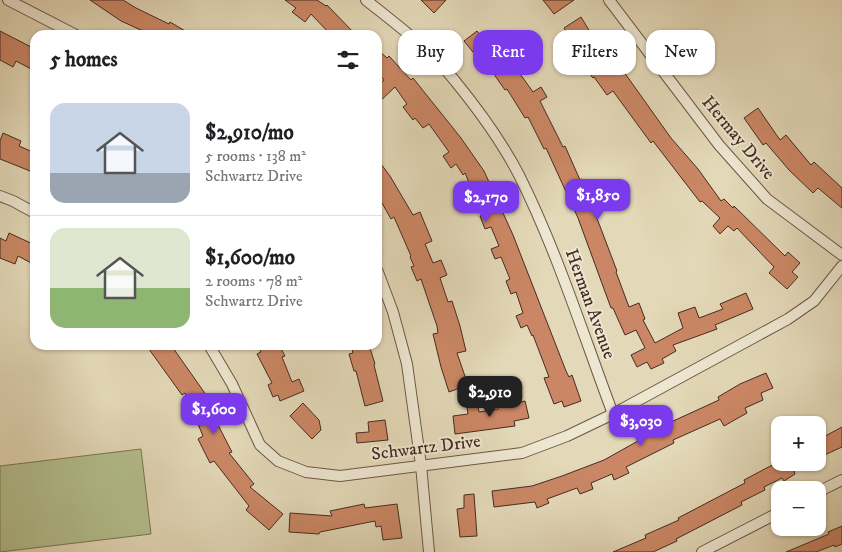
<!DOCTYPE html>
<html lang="en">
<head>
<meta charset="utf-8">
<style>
	body { margin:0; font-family:"IM FELL DW Pica",serif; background:#f6f6f6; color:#202124; height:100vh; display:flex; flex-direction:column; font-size:19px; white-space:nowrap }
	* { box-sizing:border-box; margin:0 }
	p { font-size:16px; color:#757577 }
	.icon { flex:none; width:28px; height:28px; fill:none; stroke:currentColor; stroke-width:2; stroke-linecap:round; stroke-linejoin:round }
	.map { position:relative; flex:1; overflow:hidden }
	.details { position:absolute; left:30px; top:30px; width:352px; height:320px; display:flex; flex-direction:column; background:#fff; border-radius:15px; box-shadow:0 1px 4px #0004 }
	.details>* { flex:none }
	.top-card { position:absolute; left:398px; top:30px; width:369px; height:45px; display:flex; gap:10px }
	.buttons { position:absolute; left:771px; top:416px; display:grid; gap:10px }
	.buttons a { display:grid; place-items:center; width:55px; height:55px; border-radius:10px; background:#fff; box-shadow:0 1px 4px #0004; font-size:25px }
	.price { position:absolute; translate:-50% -42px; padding:0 11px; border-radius:10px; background:#7c3aed; color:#fff; font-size:16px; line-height:32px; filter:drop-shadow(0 1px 2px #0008) }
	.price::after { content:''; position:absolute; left:50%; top:30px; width:15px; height:11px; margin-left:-8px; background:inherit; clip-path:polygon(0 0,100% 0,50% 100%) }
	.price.on { background:#222; color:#fff }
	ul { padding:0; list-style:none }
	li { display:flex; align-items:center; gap:15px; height:125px; padding:0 20px }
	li+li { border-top:1px solid #e0e0e0 }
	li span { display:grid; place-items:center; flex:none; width:140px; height:100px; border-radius:15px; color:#555 }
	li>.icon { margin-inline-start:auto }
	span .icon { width:60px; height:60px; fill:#fffc; stroke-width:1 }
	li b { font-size:21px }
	h2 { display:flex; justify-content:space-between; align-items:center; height:60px; padding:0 20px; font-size:21px }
	.tag { padding:0 18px; border-radius:15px; background:#fff; box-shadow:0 1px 4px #0004; font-size:18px; line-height:45px }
	.tag.on { background:#7c3aed; color:#fff }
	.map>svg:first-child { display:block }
	.green { fill:#b4bf8e; stroke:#7c7558 }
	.building { fill:#cb8765; stroke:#452b22 }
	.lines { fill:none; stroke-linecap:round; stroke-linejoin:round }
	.minor-casing { stroke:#6c5647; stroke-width:12 }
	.minor { stroke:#ede6d0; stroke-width:10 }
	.labels { text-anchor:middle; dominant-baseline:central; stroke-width:4; stroke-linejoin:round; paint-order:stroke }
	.street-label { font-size:18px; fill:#452b22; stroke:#ede6d0 }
</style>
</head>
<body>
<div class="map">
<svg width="842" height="552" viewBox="0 0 842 552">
	<rect width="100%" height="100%" fill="#e3d8b7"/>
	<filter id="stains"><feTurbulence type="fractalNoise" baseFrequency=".004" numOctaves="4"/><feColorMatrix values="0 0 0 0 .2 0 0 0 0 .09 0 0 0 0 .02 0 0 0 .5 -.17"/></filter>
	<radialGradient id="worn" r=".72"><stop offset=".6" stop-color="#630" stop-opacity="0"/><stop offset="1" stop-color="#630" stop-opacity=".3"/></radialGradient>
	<!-- green -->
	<polygon class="green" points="141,449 151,534 0,552 0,466"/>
	<!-- building -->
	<g class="building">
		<polygon points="90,0 123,0 136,8 169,24 170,22 192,35 152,35 121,21"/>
		<polygon points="285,0 317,0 326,6 327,5 356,35 331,35 311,14 305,22 292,12 296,8"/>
		<polygon points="421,0 446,0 434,13"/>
		<polygon points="543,0 574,0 554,14"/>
		<polygon points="581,17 592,35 621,74 624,72 671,138 698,169 721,201 724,199 733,208 734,206 785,256 788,252 800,263 792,272 798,277 787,289 769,273 774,267 737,228 734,231 728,226 720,234 713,226 720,218 702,201 700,202 653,141 651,143 613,91 607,95 594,77 593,78 583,66 588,62 575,47 564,28"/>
		<polygon points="0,31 35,49 35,71 16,61 13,67 0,60"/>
		<polygon points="477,31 498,58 505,53 533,92 541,87 547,97 540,101 563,147 565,146 580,180 582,179 617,271 616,272 629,307 639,303 645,319 643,320 655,343 683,328 678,313 695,307 699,318 723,309 720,304 746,293 753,309 715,325 717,329 673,345 676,351 662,359 664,363 651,369 647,362 637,367 631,355 645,348 636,330 625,335 613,308 611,308 578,218 546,148 544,149 528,117 525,118 507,89 505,90 484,60 481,62 464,41"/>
		<polygon points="378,50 387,58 389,56 411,80 413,78 461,138 484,171 513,235 566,371 569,377 572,375 581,401 564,407 562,401 554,404 544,378 549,377 533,335 532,336 527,325 521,328 516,316 523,313 516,292 511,294 506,281 510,279 501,257 495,259 491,249 499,246 491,227 485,229 480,216 483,215 465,173 463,175 456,164 451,168 443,156 449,152 429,124 423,128 415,118 413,120 403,107 407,104 395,87 378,103 378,86 384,80 378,73"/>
		<polygon points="758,108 780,140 786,135 811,165 814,162 842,188 842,208 818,188 813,193 789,170 766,143 763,145 744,118"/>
		<polygon points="3,133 21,141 19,146 35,153 35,173 0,159 0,141"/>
		<polygon points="378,160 390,176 413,215 420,212 432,241 425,244 433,263 441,260 447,275 440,278 448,302 452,301 460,326 466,351 457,353 468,385 449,392 441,367 433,334 438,333 437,326 421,279 417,281 411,267 414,266 410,257 411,256 394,217 391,219 378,196"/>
		<polygon points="9,233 35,245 35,265 18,256 15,264 0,258 0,238 6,241"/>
		<polygon points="146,345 171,345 204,392 219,427 232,452 229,453 254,484 250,487 283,514 269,530 246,510 249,506 214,461 210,463 198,439 203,436 185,393 182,395"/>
		<polygon points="257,345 279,345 285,356 282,357 292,382 299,379 304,391 280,401 278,395 273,397 268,385 272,383 257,354 261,352"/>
		<polygon points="351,345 369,345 375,364 374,365 383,401 365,406 356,371 354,371 349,354 353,353"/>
		<polygon points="766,373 773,388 761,393 763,400 745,408 747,413 724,426 720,419 673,440 674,443 626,467 629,473 614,480 612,474 591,483 593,489 580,494 577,488 547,499 549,503 537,508 535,502 494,507 492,491 532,486 562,476 604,460 638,441 637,440 672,423 671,422 719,400 718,397 740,384"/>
		<polygon points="525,401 529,418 514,421 515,426 455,434 453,416 468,414 467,407 478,406 479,412 498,409 498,407"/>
		<polygon points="303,403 319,420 321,430 312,439 290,416"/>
		<polygon points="385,420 388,440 357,443 356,433 369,432 368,422"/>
		<polygon points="842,427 842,447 818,458 818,440"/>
		<polygon points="778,462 809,462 794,471 795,474 784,481 782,478 764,487 765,490 741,502 742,505 676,539 677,541 653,552 613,552 646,538 645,535 679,520 678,518 745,483 744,480"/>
		<polygon points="474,494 477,536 460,537 457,509 464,508 464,495"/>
		<polygon points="364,504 365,508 397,504 402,538 383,540 381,526 376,527 375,521 320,532 319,534 289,532 290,513 332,516 330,511"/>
		<polygon points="842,526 842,544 835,547 834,545 816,552 786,552 829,534 828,532"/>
	</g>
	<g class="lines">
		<defs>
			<g id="minor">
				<polyline points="8,0 76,35"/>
				<path d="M366 0C397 25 430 49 455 81 477 108 503 144 519 175 557 251 583 334 613 414"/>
				<polyline points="609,0 719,145 767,199 842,255"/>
				<polyline points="0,196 13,201 35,213"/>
				<polyline points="378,272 393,312 407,364 421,465 429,552"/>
				<polyline points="209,345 232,384 260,445 278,461 306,472 340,476 522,453 567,436 613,414 788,319 814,301 842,266"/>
				<polyline points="818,492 842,480"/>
				<polyline points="702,552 780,512"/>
			</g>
		</defs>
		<!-- minor casing -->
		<use href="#minor" class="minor-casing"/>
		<!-- minor -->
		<use href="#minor" class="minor"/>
	</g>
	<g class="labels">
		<!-- street labels -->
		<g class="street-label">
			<text transform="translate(738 138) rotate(50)">Hermay Drive</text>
			<text transform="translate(590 304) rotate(70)">Herman Avenue</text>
			<text transform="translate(426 448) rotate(-7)">Schwartz Drive</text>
		</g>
	</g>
	<rect width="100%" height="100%" filter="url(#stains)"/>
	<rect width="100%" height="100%" fill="url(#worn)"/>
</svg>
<div class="buttons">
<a>+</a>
<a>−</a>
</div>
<b class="price" style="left:598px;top:221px">$1,850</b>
<b class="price" style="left:486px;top:223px">$2,170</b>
<b class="price on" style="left:490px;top:418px">$2,910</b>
<b class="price" style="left:214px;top:435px">$1,600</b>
<b class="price" style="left:641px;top:447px">$3,030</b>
<div class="top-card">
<a class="tag">Buy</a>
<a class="tag on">Rent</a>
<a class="tag">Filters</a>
<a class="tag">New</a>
</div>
<section class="details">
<h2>5 homes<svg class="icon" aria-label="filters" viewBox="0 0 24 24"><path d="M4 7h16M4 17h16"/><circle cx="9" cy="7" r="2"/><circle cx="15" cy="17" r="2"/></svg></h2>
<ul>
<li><span style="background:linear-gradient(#c9d6e8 70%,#9aa5b1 0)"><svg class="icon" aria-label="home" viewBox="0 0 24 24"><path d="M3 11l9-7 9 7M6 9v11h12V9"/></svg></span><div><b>$2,910/mo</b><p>5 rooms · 138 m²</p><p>Schwartz Drive</p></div></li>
<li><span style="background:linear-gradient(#dfe7d0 60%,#8fb573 0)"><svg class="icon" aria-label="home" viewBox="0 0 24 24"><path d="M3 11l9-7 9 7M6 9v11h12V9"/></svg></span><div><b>$1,600/mo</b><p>2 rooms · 78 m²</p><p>Schwartz Drive</p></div></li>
</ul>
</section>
</div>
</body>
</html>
